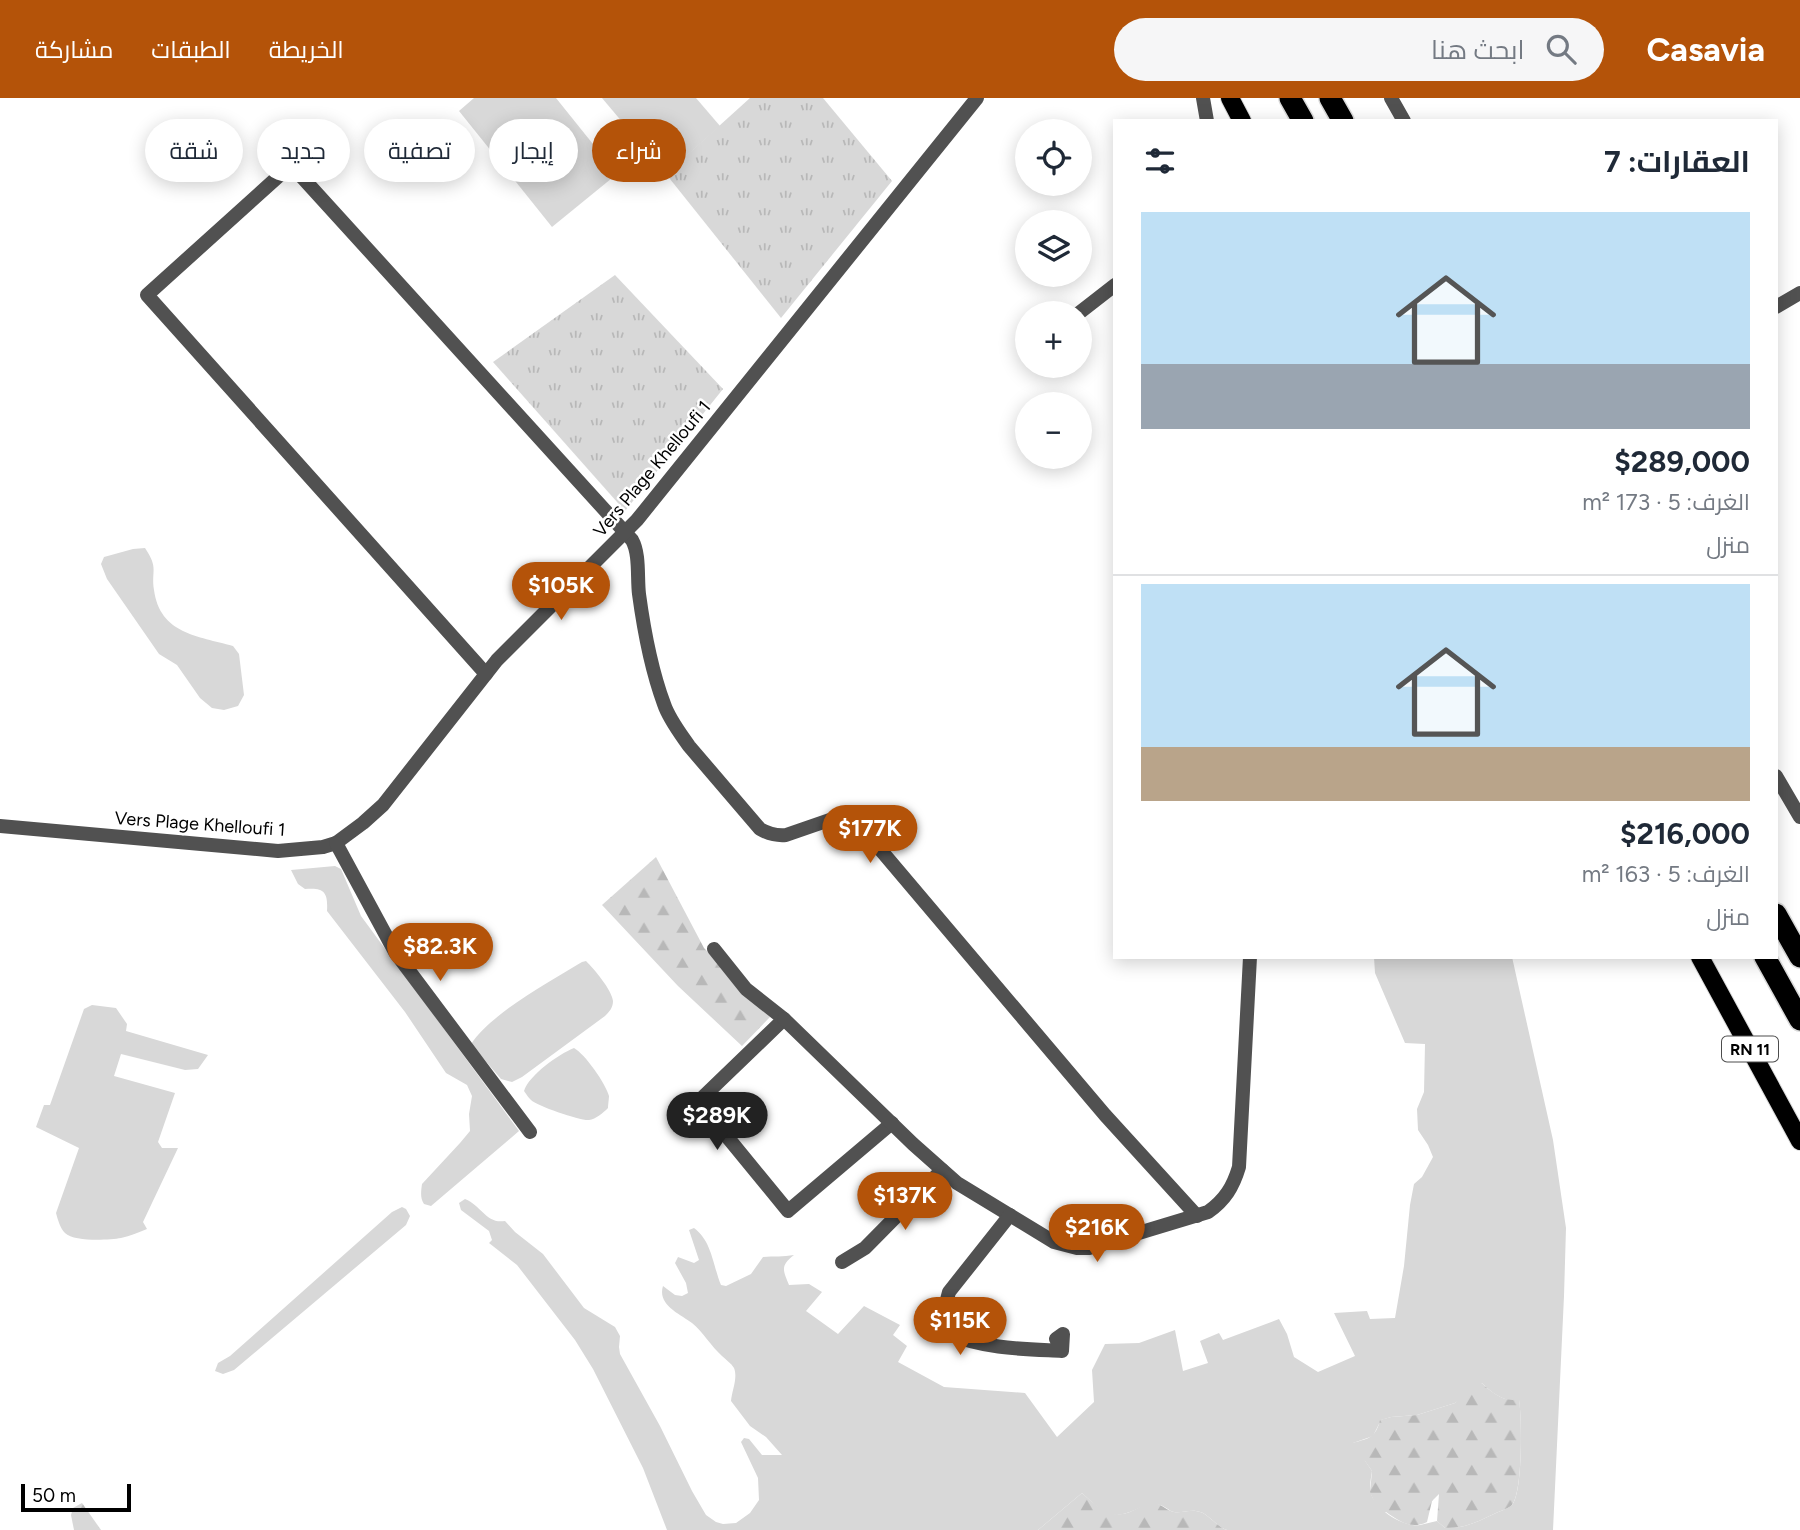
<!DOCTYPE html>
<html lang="ar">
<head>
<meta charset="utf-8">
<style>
	body { margin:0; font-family:Figtree,Cairo,sans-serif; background:#f6f6f7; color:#1f2937; direction:rtl; height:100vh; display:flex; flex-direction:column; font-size:26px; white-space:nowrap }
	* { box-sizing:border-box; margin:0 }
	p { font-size:23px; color:#747a83 }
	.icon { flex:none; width:38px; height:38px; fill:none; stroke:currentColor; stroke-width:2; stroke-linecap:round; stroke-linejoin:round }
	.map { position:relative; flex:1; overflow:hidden; direction:ltr }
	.details { position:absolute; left:1113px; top:21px; width:665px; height:840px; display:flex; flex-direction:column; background:#fff; border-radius:0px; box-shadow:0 4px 18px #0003; direction:rtl }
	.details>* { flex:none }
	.hud { position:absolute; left:21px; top:21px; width:665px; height:63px; direction:rtl; display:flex; gap:14px }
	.fabs { position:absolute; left:1015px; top:21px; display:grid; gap:14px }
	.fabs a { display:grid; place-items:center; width:77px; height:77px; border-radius:50%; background:#fff; box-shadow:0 4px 18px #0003; font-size:35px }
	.scale { position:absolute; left:21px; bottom:18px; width:110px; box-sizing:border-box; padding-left:7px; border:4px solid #000; border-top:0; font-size:19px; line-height:24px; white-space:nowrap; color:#000; -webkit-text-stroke:5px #fff; paint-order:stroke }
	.price { position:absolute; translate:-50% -60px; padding:0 16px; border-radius:24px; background:#b45309; color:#fff; font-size:23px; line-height:46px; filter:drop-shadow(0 2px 4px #0008) }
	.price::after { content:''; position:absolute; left:50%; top:42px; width:21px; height:16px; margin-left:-10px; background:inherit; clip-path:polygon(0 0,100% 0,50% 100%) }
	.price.current { background:#222; color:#fff }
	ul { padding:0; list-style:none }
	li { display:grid; align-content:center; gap:14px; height:371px; padding:0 28px }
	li+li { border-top:2px solid #e0e1e3 }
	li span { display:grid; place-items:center; height:217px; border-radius:0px; color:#555 }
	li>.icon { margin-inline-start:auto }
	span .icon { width:126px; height:126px; fill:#fffc; stroke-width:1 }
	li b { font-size:30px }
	h2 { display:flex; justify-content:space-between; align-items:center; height:84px; padding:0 28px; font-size:30px }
	.chip { padding:0 24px; border-radius:32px; background:#fff; box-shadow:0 4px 18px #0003; font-size:24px; line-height:63px }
	.chip.current { background:#b45309; color:#fff }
	header { display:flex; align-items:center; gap:42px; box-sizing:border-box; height:98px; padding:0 35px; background:#b45309; color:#fff }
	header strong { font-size:33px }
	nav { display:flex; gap:38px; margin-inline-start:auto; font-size:24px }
	.search { width:490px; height:63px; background:#f6f6f7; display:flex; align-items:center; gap:18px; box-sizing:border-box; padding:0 24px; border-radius:38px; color:#747a83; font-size:26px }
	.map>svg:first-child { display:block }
	.green { fill:#d8d8d8; fill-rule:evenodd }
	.forest { fill:url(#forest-firs) }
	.park { fill:url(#park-tufts) }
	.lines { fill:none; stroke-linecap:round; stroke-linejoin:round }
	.primary-casing { stroke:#dbdbdb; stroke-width:20 }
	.motorway-casing { stroke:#dbdbdb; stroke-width:24 }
	.minor { stroke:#515151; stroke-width:14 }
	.primary { stroke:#000; stroke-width:18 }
	.motorway { stroke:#000; stroke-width:21 }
	.labels { text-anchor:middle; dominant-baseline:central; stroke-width:5; stroke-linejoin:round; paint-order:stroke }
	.shield { fill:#fff; stroke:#4c4c4c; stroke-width:2 }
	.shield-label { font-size:16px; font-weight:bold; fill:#000 }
	.street-label { font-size:18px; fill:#000; stroke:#fff }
</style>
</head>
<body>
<header>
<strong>Casavia</strong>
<div class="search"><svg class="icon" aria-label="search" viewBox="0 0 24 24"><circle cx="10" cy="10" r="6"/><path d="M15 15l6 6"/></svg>ابحث هنا</div>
<nav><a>الخريطة</a><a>الطبقات</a><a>مشاركة</a></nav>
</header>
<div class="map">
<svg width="1800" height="1432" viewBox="0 0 1800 1432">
	<defs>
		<pattern id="forest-firs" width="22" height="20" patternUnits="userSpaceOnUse" patternTransform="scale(1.75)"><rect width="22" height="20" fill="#d8d8d8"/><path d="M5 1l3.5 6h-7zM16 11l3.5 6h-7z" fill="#b8b8b8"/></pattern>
		<pattern id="park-tufts" width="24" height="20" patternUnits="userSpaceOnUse" patternTransform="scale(1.75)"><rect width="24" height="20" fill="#d8d8d8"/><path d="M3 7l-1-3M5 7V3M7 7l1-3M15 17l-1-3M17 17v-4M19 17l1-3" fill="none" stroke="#b8b8b8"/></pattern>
	</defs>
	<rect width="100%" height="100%" fill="#fff"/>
	<!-- green -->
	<g class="green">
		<polygon points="474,0 556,0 617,76 552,129 459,13"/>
		<polygon points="602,0 696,0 720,28 666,76"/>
		<path d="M145 450C159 471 151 472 154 492 160 536 198 538 233 548L239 556 244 597 238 608 224 612 212 610 200 600 177 567 159 556 107 481 101 466 104 459 133 451Z"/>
		<path d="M335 768 341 771 361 818 519 1033 431 1108 424 1106C420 1100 421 1094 422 1086L460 1045 470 1033 469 1016 472 998 467 987 446 975 405 914 327 813C328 795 325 789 305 791L298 786 291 772Z"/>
		<path d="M1374 859H1512L1553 1042 1566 1130 1564 1198 1553 1432H1227C1215 1428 1208 1414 1196 1413 1189 1412 1182 1415 1174 1414 1169 1413 1165 1408 1160 1407 1141 1403 1125 1423 1108 1415 1098 1411 1090 1402 1082 1395L1038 1432H667L643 1370 593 1271 575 1242 517 1167 489 1145 492 1142 489 1133 461 1112 459 1105 465 1101C482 1108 486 1126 505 1123L515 1134 543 1156 584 1210 615 1229 620 1238 619 1249 620 1256 660 1328 692 1393 706 1417 716 1424 723 1426 736 1425 750 1415 759 1402 758 1380 741 1344 744 1340 749 1341 762 1357H782L766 1339 750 1328 731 1303C732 1292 738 1280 734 1270 731 1265 726 1262 722 1258 711 1248 703 1234 692 1225 680 1216 657 1207 663 1188L675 1197 682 1198 688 1195 686 1185 675 1165 678 1159 694 1165 699 1162 689 1132 694 1130C712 1143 713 1168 721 1187L726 1188 751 1176 763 1159C774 1158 783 1159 794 1157 780 1168 783 1172 789 1187L809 1186 822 1194 806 1213 838 1236 864 1208 900 1227 893 1237 907 1248 898 1264 944 1289 1025 1295 1057 1339 1094 1304 1092 1272 1105 1246 1139 1245 1175 1232 1183 1273 1208 1265 1200 1243 1219 1235 1223 1242 1279 1221 1287 1236 1294 1259 1318 1274 1355 1258 1334 1215 1367 1213 1370 1221 1395 1220 1404 1168 1410 1107 1414 1086 1422 1079 1433 1059 1428 1047 1418 1032 1417 1011 1424 994 1425 946 1405 945 1375 875ZM1482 1285C1492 1295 1505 1305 1519 1302 1522 1318 1523 1399 1511 1408 1507 1411 1500 1413 1496 1415 1479 1423 1464 1431 1445 1430L1437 1423C1431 1424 1426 1426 1420 1427 1404 1430 1374 1411 1371 1395 1369 1389 1371 1380 1372 1373L1353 1345 1373 1338 1381 1322 1391 1319 1417 1317 1455 1305Z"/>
		<path d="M586 863C594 871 612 892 613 903 613 910 609 914 605 918L522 979 512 984 501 981 471 946C493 914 549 884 582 864Z"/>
		<path d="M92 907 116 910 127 926 126 933 208 957 198 971 185 972 121 956 114 978 175 995 158 1044 162 1050H178L143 1124 147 1131C139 1134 130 1138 121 1140 109 1142 74 1144 65 1135 60 1130 58 1122 56 1115L79 1050 36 1029 44 1007H50L84 911Z"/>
		<path d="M574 950C585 956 606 986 609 998 609 1000 608 1008 608 1010 603 1015 596 1021 589 1022 581 1023 537 1008 531 1002 528 999 527 997 524 993 529 977 559 956 574 950Z"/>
		<polygon points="402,1109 406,1111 410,1118 406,1127 234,1272 223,1276 215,1273 218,1265 230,1258 392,1114"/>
	</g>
	<!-- forest -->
	<g class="forest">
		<polygon points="656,759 704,850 770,919 742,948 678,888 602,807"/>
		<path d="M1482 1285C1492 1295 1505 1305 1519 1301 1522 1318 1523 1398 1511 1408 1507 1411 1500 1413 1496 1415 1479 1423 1464 1431 1445 1430L1437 1423 1439 1396 1432 1403 1427 1424C1411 1432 1399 1423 1386 1414L1376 1417 1375 1406 1370 1394 1372 1373 1365 1363 1354 1358 1350 1352 1352 1345C1369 1341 1376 1339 1380 1322L1391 1319 1417 1317 1455 1305 1472 1288Z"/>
		<path d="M1082 1395C1098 1409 1112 1424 1134 1412 1140 1409 1148 1405 1154 1405 1162 1406 1167 1413 1174 1414 1181 1415 1189 1412 1196 1413 1208 1414 1215 1428 1227 1432H1038Z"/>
		<polygon points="82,1405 101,1432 74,1432 71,1417 73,1410"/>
	</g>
	<!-- park -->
	<g class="park">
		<polygon points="750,0 823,0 892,83 781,220 666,76"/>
		<polygon points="615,177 723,291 625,413 493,264"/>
	</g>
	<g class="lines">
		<defs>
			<g id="primary">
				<polyline points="1230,0 1242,23"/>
				<polyline points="1700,859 1800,1043"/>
			</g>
			<g id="motorway">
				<polyline points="1290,0 1303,23"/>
				<polyline points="1330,0 1343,23"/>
				<polyline points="1776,816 1800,859"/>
				<polyline points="1765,859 1800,922"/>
			</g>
		</defs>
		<!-- primary casing -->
		<use href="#primary" class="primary-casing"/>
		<!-- motorway casing -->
		<use href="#motorway" class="motorway-casing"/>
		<!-- minor -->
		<g class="minor">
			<polyline points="1203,0 1207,23"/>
			<polyline points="1391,0 1404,23"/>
			<polyline points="1776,209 1800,195"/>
			<polyline points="1079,215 1115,187"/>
			<path d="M486 576 147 197 291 67 632 442C640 456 637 480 639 496 644 533 651 571 664 606 669 621 680 635 689 648L760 731C769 736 776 738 786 737L841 718 853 720 857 724 1105 1017 1197 1118"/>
			<polyline points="1776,678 1800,719"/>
			<polyline points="0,728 278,753 323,749 336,745 363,725 383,707 497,562 637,422 977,0"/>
			<polyline points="336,745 395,854 530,1034"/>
			<polyline points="714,851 746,891 784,921 703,999 729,1041 788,1113 892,1025"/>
			<path d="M784 921 913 1046 957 1085 1054 1144 1077 1150H1089L1208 1114C1225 1102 1233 1089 1239 1069L1250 859"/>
			<path d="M1010 1117 949 1194 942 1221 949 1236C986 1251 1024 1251 1062 1253L1063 1236 1056 1241"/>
			<polyline points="842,1164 865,1150 942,1072"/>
		</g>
		<!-- primary -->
		<use href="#primary" class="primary"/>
		<!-- motorway -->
		<use href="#motorway" class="motorway"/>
	</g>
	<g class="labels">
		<!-- shield labels -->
		<rect class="shield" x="1722" y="938.5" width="56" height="25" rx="5"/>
		<g class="shield-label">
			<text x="1750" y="951">RN 11</text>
		</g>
		<!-- street labels -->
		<g class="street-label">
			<text transform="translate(652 371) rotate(-50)">Vers Plage Khelloufi 1</text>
			<text transform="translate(200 726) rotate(4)">Vers Plage Khelloufi 1</text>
		</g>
	</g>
</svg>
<div class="fabs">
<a><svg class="icon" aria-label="locate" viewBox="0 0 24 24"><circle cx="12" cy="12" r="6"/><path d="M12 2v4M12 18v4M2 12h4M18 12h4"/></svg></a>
<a><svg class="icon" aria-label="layers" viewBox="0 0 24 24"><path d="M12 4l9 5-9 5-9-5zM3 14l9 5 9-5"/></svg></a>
<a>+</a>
<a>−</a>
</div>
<div class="scale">50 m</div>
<b class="price" style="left:561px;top:524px">$105K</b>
<b class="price" style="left:870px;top:767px">$177K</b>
<b class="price" style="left:440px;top:885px">$82.3K</b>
<b class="price current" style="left:717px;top:1054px">$289K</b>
<b class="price" style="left:905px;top:1134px">$137K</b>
<b class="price" style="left:1097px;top:1166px">$216K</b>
<b class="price" style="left:960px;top:1259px">$115K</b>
<div class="hud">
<a class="chip current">شراء</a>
<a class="chip">إيجار</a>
<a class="chip">تصفية</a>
<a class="chip">جديد</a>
<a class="chip">شقة</a>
</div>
<section class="details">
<h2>العقارات: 7<svg class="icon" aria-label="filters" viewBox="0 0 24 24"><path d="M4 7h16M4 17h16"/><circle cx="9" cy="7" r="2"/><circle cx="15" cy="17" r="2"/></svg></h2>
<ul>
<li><span style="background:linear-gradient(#bfe0f5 70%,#9aa5b1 0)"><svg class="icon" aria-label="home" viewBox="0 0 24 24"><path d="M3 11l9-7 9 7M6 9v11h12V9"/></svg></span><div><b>$289,000</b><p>الغرف: 5 · 173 m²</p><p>منزل</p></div></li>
<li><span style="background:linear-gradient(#bfe0f5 75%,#b9a48a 0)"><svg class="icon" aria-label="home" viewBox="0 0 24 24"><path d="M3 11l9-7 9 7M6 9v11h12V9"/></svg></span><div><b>$216,000</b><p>الغرف: 5 · 163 m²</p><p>منزل</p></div></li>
</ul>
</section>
</div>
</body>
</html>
